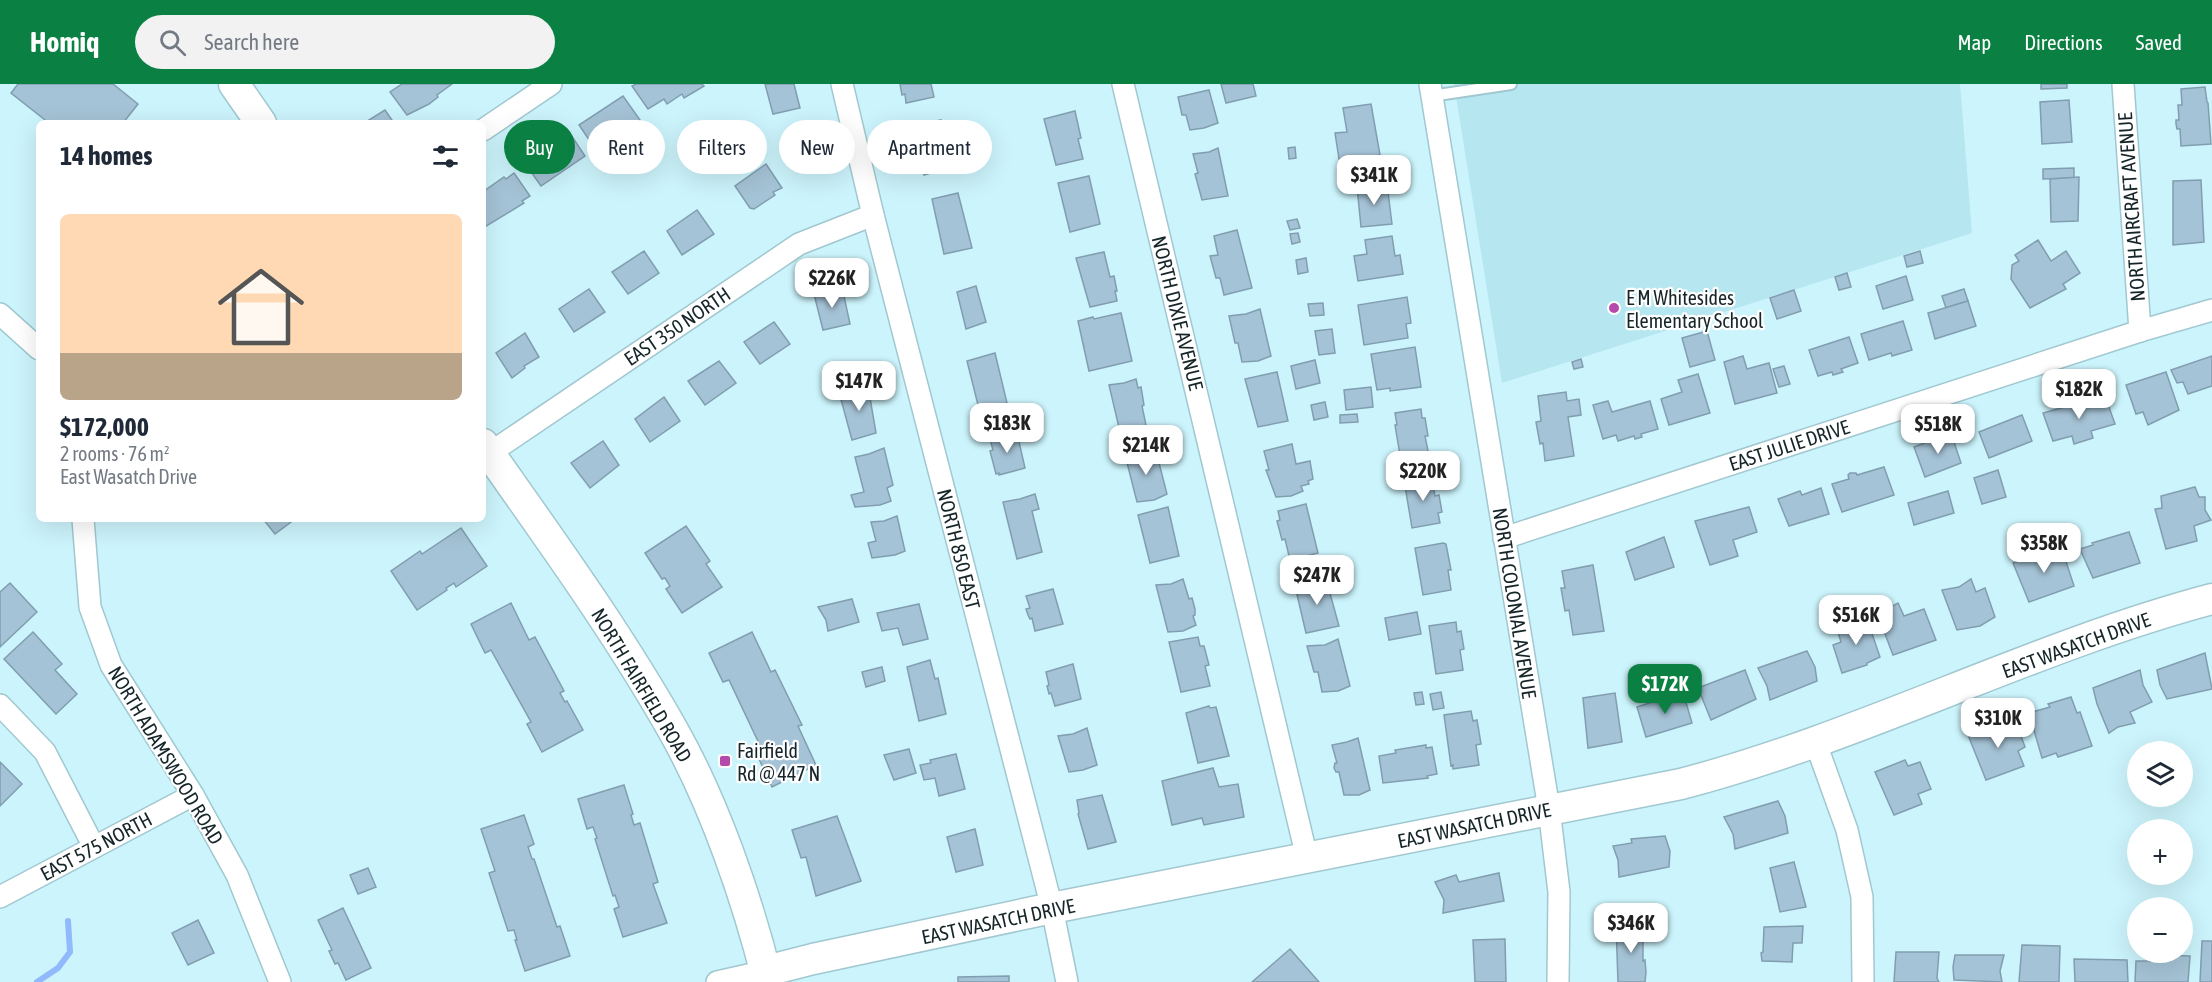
<!DOCTYPE html>
<html lang="en">
<head>
<meta charset="utf-8">
<style>
	body { margin:0; font-family:"Asap Condensed",sans-serif; background:#f2f2f3; color:#1f2937; height:100vh; display:flex; flex-direction:column; font-size:22px; white-space:nowrap }
	* { box-sizing:border-box; margin:0 }
	p { font-size:20px; color:#747a83 }
	.icon { flex:none; width:33px; height:33px; fill:none; stroke:currentColor; stroke-width:2; stroke-linecap:round; stroke-linejoin:round }
	.map { position:relative; flex:1; overflow:hidden }
	.panel { position:absolute; left:36px; top:36px; width:450px; height:402px; display:flex; flex-direction:column; background:#fff; border-radius:9px; box-shadow:0 6px 24px #0002 }
	.panel>* { flex:none }
	.guide { position:absolute; left:504px; top:36px; width:570px; height:54px; display:flex; gap:12px }
	.fabs { position:absolute; left:2127px; top:657px; display:grid; gap:12px }
	.fabs a { display:grid; place-items:center; width:66px; height:66px; border-radius:50%; background:#fff; box-shadow:0 6px 24px #0002; font-size:30px }
	.price { position:absolute; translate:-50% -51px; padding:0 14px; border-radius:12px; background:#fff; color:#222; font-size:20px; line-height:39px; filter:drop-shadow(0 2px 3px #0008) }
	.price::after { content:''; position:absolute; left:50%; top:36px; width:18px; height:14px; margin-left:-9px; background:inherit; clip-path:polygon(0 0,100% 0,50% 100%) }
	.price.active { background:#0b8043; color:#fff }
	ul { padding:0; list-style:none }
	li { display:grid; align-content:center; gap:12px; height:318px; padding:0 24px }
	li+li { border-top:2px solid #e0e1e3 }
	li span { display:grid; place-items:center; height:186px; border-radius:9px; color:#555 }
	li>.icon { margin-inline-start:auto }
	span .icon { width:108px; height:108px; fill:#fffc; stroke-width:1 }
	li b { font-size:26px }
	h2 { display:flex; justify-content:space-between; align-items:center; height:72px; padding:0 24px; font-size:26px }
	.pill { padding:0 21px; border-radius:27px; background:#fff; box-shadow:0 6px 24px #0002; font-size:21px; line-height:54px }
	.pill.active { background:#0b8043; color:#fff }
	header { display:flex; align-items:center; gap:36px; box-sizing:border-box; height:84px; padding:0 30px; background:#0b8043; color:#fff }
	header strong { font-size:28px }
	nav { display:flex; gap:33px; margin-inline-start:auto; font-size:21px }
	.search { width:420px; height:54px; background:#f2f2f3; display:flex; align-items:center; gap:15px; box-sizing:border-box; padding:0 21px; border-radius:33px; color:#747a83; font-size:22px }
	.map>svg:first-child { display:block }
	.built { fill:#b6e6f0 }
	.lines { fill:none; stroke-linecap:round; stroke-linejoin:round }
	.stream { stroke:#91bafc; stroke-width:6 }
	.building { fill:#a5c3d6; stroke:#819eb0; stroke-width:1.5 }
	.lane-casing { stroke:#a1c8d0; stroke-width:14 }
	.street-casing { stroke:#a1c8d0; stroke-width:24 }
	.secondary-casing { stroke:#a1c8d0; stroke-width:33 }
	.lane { stroke:#fff; stroke-width:10 }
	.street { stroke:#fff; stroke-width:21 }
	.secondary { stroke:#fff; stroke-width:30 }
	.poi-dot { fill:#b64aaa; stroke:#fff; stroke-width:2 }
	.labels { text-anchor:middle; dominant-baseline:central; stroke-width:4.5; stroke-linejoin:round; paint-order:stroke }
	.street-label { font-size:20px; fill:#162528; stroke:#fff }
	.poi-label { font-size:20px; fill:#162528; stroke:#fff; text-anchor:start }
</style>
</head>
<body>
<header>
<strong>Homiq</strong>
<div class="search"><svg class="icon" aria-label="search" viewBox="0 0 24 24"><circle cx="10" cy="10" r="6"/><path d="M15 15l6 6"/></svg>Search here</div>
<nav><a>Map</a><a>Directions</a><a>Saved</a></nav>
</header>
<div class="map">
<svg width="2212" height="898" viewBox="0 0 2212 898">
	<rect width="100%" height="100%" fill="#ccf4fc"/>
	<!-- built -->
	<polygon class="built" points="1454,0 1960,0 1972,149 1502,299"/>
	<g class="lines">
		<!-- stream -->
		<polyline class="stream" points="37,898 58,884 70,868 68,837"/>
	</g>
	<!-- building -->
	<g class="building">
		<polygon points="18,0 113,0 138,20 123,39 49,39 11,9"/>
		<polygon points="402,0 452,0 437,11 438,13 429,20 407,31 390,8"/>
		<polygon points="636,0 702,0 704,2 684,14 682,10 667,20 664,15 648,25 632,2"/>
		<polygon points="765,0 794,0 800,24 773,30"/>
		<polygon points="900,0 931,0 934,13 906,19 905,10 902,11"/>
		<polygon points="1221,0 1253,0 1256,12 1226,19"/>
		<polygon points="2041,0 2067,0 2067,4 2041,5"/>
		<polygon points="2205,3 2207,18 2208,19 2211,60 2181,62 2180,45 2177,45 2176,40 2176,36 2179,36 2178,21 2182,21 2181,5"/>
		<polygon points="1209,6 1218,39 1204,44 1190,46 1186,31 1182,31 1178,13"/>
		<polygon points="623,12 640,36 630,43 634,48 614,61 611,56 596,66 579,41"/>
		<polygon points="2069,16 2072,58 2042,60 2040,18"/>
		<polygon points="1371,20 1380,71 1352,76 1351,73 1339,75 1335,49 1347,48 1343,24"/>
		<polygon points="385,26 394,39 364,39"/>
		<polygon points="1075,27 1081,54 1078,55 1083,75 1056,81 1044,35"/>
		<polygon points="941,36 951,83 924,91 913,42"/>
		<polygon points="569,48 585,72 541,102 524,78"/>
		<polygon points="1295,63 1296,74 1289,75 1288,64"/>
		<polygon points="1218,64 1228,112 1202,116 1195,90 1198,89 1193,70 1209,68"/>
		<polygon points="766,80 782,104 773,108 775,111 754,125 750,124 735,102"/>
		<polygon points="2074,84 2074,94 2043,95 2043,85"/>
		<polygon points="514,89 530,112 522,117 524,119 483,144 483,110 485,109 484,107 504,93 506,95"/>
		<polygon points="1089,92 1100,140 1070,148 1058,99"/>
		<polygon points="2079,93 2078,137 2051,138 2050,95"/>
		<polygon points="2201,96 2204,158 2173,161 2173,97"/>
		<polygon points="1387,100 1392,140 1361,143 1357,103"/>
		<polygon points="958,109 972,164 944,170 932,115"/>
		<polygon points="697,126 714,150 682,171 667,147"/>
		<polygon points="1297,135 1300,144 1290,146 1287,137"/>
		<polygon points="1237,146 1252,204 1224,211 1220,194 1216,194 1210,172 1218,171 1214,152"/>
		<polygon points="1298,149 1300,158 1292,160 1290,150"/>
		<polygon points="1392,152 1395,172 1400,171 1403,190 1358,197 1354,172 1367,170 1365,156"/>
		<polygon points="2038,156 2051,177 2066,167 2080,189 2063,200 2066,205 2030,224 2011,195 2012,181 2019,177 2015,171"/>
		<polygon points="644,167 659,189 628,210 612,188"/>
		<polygon points="1920,167 1923,179 1907,183 1904,172"/>
		<polygon points="1104,168 1110,193 1114,192 1117,207 1115,207 1117,217 1090,223 1076,174"/>
		<polygon points="1306,174 1308,188 1298,190 1296,176"/>
		<polygon points="1847,189 1851,203 1839,206 1835,193"/>
		<polygon points="1906,192 1913,216 1883,225 1876,202"/>
		<polygon points="976,202 986,238 966,245 957,208"/>
		<polygon points="842,203 850,240 823,246 814,210 828,208"/>
		<polygon points="589,205 605,228 574,248 559,225"/>
		<polygon points="1964,205 1968,217 1946,224 1942,212"/>
		<polygon points="1794,206 1801,227 1777,235 1770,214"/>
		<polygon points="1407,213 1411,239 1406,240 1408,254 1364,261 1358,221"/>
		<polygon points="1968,217 1976,242 1935,255 1928,229"/>
		<polygon points="1323,219 1324,231 1310,232 1308,220"/>
		<polygon points="1260,225 1271,272 1258,277 1242,278 1238,259 1235,259 1229,232 1246,230"/>
		<polygon points="1121,229 1132,277 1089,287 1078,237 1093,233 1094,235"/>
		<polygon points="1903,237 1912,266 1892,272 1891,269 1869,276 1861,250"/>
		<polygon points="774,238 790,260 760,280 744,258"/>
		<polygon points="1332,245 1335,269 1319,271 1315,247"/>
		<polygon points="1707,247 1715,276 1690,283 1682,254"/>
		<polygon points="525,249 539,273 524,282 525,284 512,294 496,269"/>
		<polygon points="1849,253 1858,279 1841,285 1843,288 1833,291 1832,288 1818,292 1809,266"/>
		<polygon points="1415,263 1421,303 1390,307 1390,304 1377,306 1371,270"/>
		<polygon points="995,269 1007,319 994,324 979,325 967,277"/>
		<polygon points="1743,272 1747,285 1769,279 1777,309 1735,320 1724,278"/>
		<polygon points="2212,272 2212,302 2188,310 2183,298 2177,299 2171,286"/>
		<polygon points="1581,275 1583,283 1574,285 1572,278"/>
		<polygon points="1315,276 1320,299 1296,305 1291,282"/>
		<polygon points="719,277 736,299 705,321 688,297"/>
		<polygon points="1784,282 1790,300 1779,303 1773,285"/>
		<polygon points="1277,288 1288,337 1258,343 1245,295"/>
		<polygon points="2166,288 2179,326 2148,341 2143,328 2136,330 2126,301"/>
		<polygon points="1698,290 1710,329 1669,341 1661,315 1682,308 1678,296"/>
		<polygon points="1136,295 1138,304 1141,303 1144,321 1142,322 1146,341 1135,347 1120,348 1109,301 1124,299"/>
		<polygon points="868,302 876,349 852,356 839,308"/>
		<polygon points="1371,303 1373,323 1346,326 1344,306"/>
		<polygon points="1566,308 1567,317 1579,315 1581,331 1568,333 1574,372 1545,377 1543,359 1540,360 1536,338 1541,337 1538,312"/>
		<polygon points="2105,312 2115,340 2091,347 2093,354 2074,360 2072,352 2053,357 2043,329"/>
		<polygon points="664,313 680,337 650,358 635,335"/>
		<polygon points="1608,317 1612,328 1650,317 1658,345 1641,350 1642,353 1635,355 1634,352 1618,357 1616,351 1603,355 1593,321"/>
		<polygon points="1325,318 1328,333 1314,336 1311,321"/>
		<polygon points="1421,325 1422,334 1425,334 1428,352 1425,352 1429,372 1401,377 1395,341 1397,341 1395,329"/>
		<polygon points="1357,330 1358,338 1340,339 1340,331"/>
		<polygon points="2022,331 2032,357 1989,374 1979,348"/>
		<polygon points="1017,349 1025,384 999,391 999,389 996,390 990,367 993,366 990,355"/>
		<polygon points="1951,349 1961,379 1925,393 1914,363"/>
		<polygon points="603,357 619,381 590,404 571,379"/>
		<polygon points="1292,360 1296,380 1310,377 1313,395 1308,397 1309,400 1301,402 1303,407 1291,412 1276,413 1266,386 1269,386 1264,367"/>
		<polygon points="884,364 893,401 887,404 891,417 880,421 855,423 851,411 864,408 855,373 869,370"/>
		<polygon points="1152,365 1155,376 1158,375 1167,410 1154,416 1137,418 1125,371 1140,370"/>
		<polygon points="1884,383 1894,411 1842,428 1832,400 1849,395 1848,391 1850,389 1856,389 1857,391"/>
		<polygon points="1998,386 2006,413 1982,420 1974,394"/>
		<polygon points="1431,391 1435,412 1439,411 1442,428 1438,429 1440,439 1412,444 1404,396"/>
		<polygon points="2195,403 2199,413 2205,413 2205,426 2211,436 2194,442 2197,457 2166,465 2155,425 2162,424 2161,412"/>
		<polygon points="1821,404 1829,430 1789,442 1778,415 1800,407 1802,411"/>
		<polygon points="1948,407 1954,429 1914,441 1908,419"/>
		<polygon points="1035,410 1039,425 1032,427 1042,468 1017,475 1003,418 1020,415"/>
		<polygon points="1306,420 1318,469 1290,476 1285,455 1282,456 1277,437 1280,436 1278,427"/>
		<polygon points="1168,423 1179,472 1150,479 1138,431"/>
		<polygon points="1749,423 1757,448 1733,456 1738,472 1710,481 1695,437"/>
		<polygon points="897,432 905,467 895,471 872,474 868,459 876,457 871,438 884,437"/>
		<polygon points="263,435 295,435 275,450"/>
		<polygon points="686,442 710,477 706,480 722,503 682,529 666,505 670,502 665,494 662,495 645,469"/>
		<polygon points="461,444 487,482 456,503 454,499 446,504 447,506 417,526 391,487 420,467 422,470"/>
		<polygon points="2129,448 2140,479 2093,494 2080,465 2093,461 2092,459"/>
		<polygon points="1664,453 1674,483 1635,496 1626,468"/>
		<polygon points="1443,459 1446,460 1451,486 1448,486 1451,506 1423,511 1415,464"/>
		<polygon points="2061,462 2074,502 2029,518 2013,479"/>
		<polygon points="1593,481 1604,547 1573,551 1569,526 1565,527 1561,504 1565,504 1562,487"/>
		<polygon points="1183,495 1189,515 1192,514 1195,525 1195,531 1193,532 1196,541 1183,547 1168,548 1156,501 1171,500"/>
		<polygon points="1326,495 1339,542 1306,549 1295,502"/>
		<polygon points="1971,495 1976,508 1985,504 1995,533 1980,542 1957,546 1942,506 1959,503"/>
		<polygon points="10,499 37,528 0,563 0,508"/>
		<polygon points="1053,505 1063,540 1035,547 1032,534 1030,535 1028,531 1026,525 1030,524 1026,512"/>
		<polygon points="852,515 859,538 828,547 826,536 818,523"/>
		<polygon points="511,519 529,556 535,553 564,607 560,609 565,618 567,617 583,646 542,668 527,640 531,638 491,566 485,569 471,540"/>
		<polygon points="1898,519 1904,532 1924,525 1936,556 1893,571 1876,526 1889,524"/>
		<polygon points="919,520 928,555 903,561 898,544 882,547 877,529"/>
		<polygon points="1417,528 1421,550 1389,556 1385,534"/>
		<polygon points="1863,533 1864,536 1867,535 1880,573 1867,579 1867,581 1842,589 1833,561 1841,558 1837,545"/>
		<polygon points="1456,538 1457,548 1461,547 1464,565 1460,566 1463,586 1436,590 1429,542"/>
		<polygon points="33,548 62,580 55,586 77,610 56,630 4,575"/>
		<polygon points="752,548 771,588 775,586 802,641 798,642 816,681 772,703 759,675 765,672 729,596 723,598 709,569"/>
		<polygon points="1198,553 1200,562 1204,562 1209,581 1205,582 1210,602 1181,608 1169,558"/>
		<polygon points="1338,555 1350,602 1338,607 1322,608 1318,588 1314,588 1307,562 1325,561"/>
		<polygon points="1807,567 1815,583 1817,597 1770,616 1767,602 1758,584"/>
		<polygon points="2205,569 2212,605 2167,615 2160,601 2157,586"/>
		<polygon points="930,576 935,595 938,594 946,630 919,637 907,583"/>
		<polygon points="1073,580 1081,615 1055,622 1051,609 1049,610 1047,602 1049,601 1046,588"/>
		<polygon points="882,583 885,597 866,603 862,588"/>
		<polygon points="1745,586 1756,615 1711,636 1698,604"/>
		<polygon points="2140,586 2143,601 2152,618 2130,628 2135,639 2118,643 2109,649 2097,620 2093,604"/>
		<polygon points="1422,608 1424,620 1416,621 1414,609"/>
		<polygon points="1441,608 1444,624 1433,626 1430,610"/>
		<polygon points="1683,608 1692,639 1646,653 1637,623"/>
		<polygon points="1615,609 1622,658 1588,664 1583,614"/>
		<polygon points="2071,613 2077,629 2080,628 2092,662 2058,673 2056,669 2042,674 2029,629 2050,623 2048,620"/>
		<polygon points="1209,622 1210,624 1216,623 1229,672 1198,679 1186,629"/>
		<polygon points="1471,627 1473,637 1477,636 1481,660 1476,661 1479,681 1453,685 1453,681 1451,682 1444,631"/>
		<polygon points="2015,636 2025,663 2018,667 2024,682 1986,696 1968,651"/>
		<polygon points="1087,644 1097,681 1083,686 1069,688 1058,652 1073,650"/>
		<polygon points="1358,654 1370,706 1359,711 1344,711 1339,688 1336,688 1334,684 1335,679 1337,679 1332,661 1347,658"/>
		<polygon points="1426,661 1426,664 1432,663 1437,690 1427,692 1428,694 1383,699 1379,672 1396,669 1395,666"/>
		<polygon points="909,665 916,689 894,696 884,671"/>
		<polygon points="956,670 965,705 939,712 935,694 924,696 920,681 931,679 930,676"/>
		<polygon points="1905,676 1908,682 1920,678 1931,705 1918,710 1922,720 1894,731 1875,688"/>
		<polygon points="0,678 22,700 0,722"/>
		<polygon points="1213,684 1219,703 1238,700 1244,733 1204,741 1202,734 1172,741 1162,697"/>
		<polygon points="624,701 633,730 631,731 634,741 640,739 658,798 653,800 667,839 623,853 614,825 619,823 615,811 613,812 595,755 597,754 593,743 587,745 578,715"/>
		<polygon points="1102,711 1116,758 1088,765 1078,730 1079,729 1077,716"/>
		<polygon points="1778,717 1785,732 1788,749 1735,765 1733,750 1724,733"/>
		<polygon points="524,731 534,760 528,763 532,775 534,775 557,843 560,842 570,872 525,887 515,856 517,856 514,846 508,847 489,789 495,787 481,745"/>
		<polygon points="837,732 861,797 816,812 806,773 801,774 792,746"/>
		<polygon points="975,745 983,781 956,788 947,753"/>
		<polygon points="1665,752 1670,767 1669,783 1619,793 1618,776 1613,762 1632,759 1631,755"/>
		<polygon points="1794,778 1806,823 1780,828 1770,784"/>
		<polygon points="368,784 376,803 358,810 350,791"/>
		<polygon points="1499,789 1504,817 1443,829 1444,816 1435,798 1456,791 1459,798"/>
		<polygon points="343,824 371,884 346,896 338,879 335,880 329,867 332,866 318,836"/>
		<polygon points="198,836 214,869 188,881 172,849"/>
		<polygon points="1643,840 1643,877 1645,876 1646,888 1645,898 1618,898 1616,841"/>
		<polygon points="1803,842 1802,859 1793,859 1792,878 1762,877 1761,869 1763,868 1764,843"/>
		<polygon points="1505,855 1506,898 1475,898 1473,856"/>
		<polygon points="2202,857 2212,857 2212,898 2200,898"/>
		<polygon points="2022,861 2060,862 2059,898 2019,898"/>
		<polygon points="1290,865 1319,898 1252,898"/>
		<polygon points="1896,868 1939,868 1937,894 1939,898 1894,898"/>
		<polygon points="1955,871 2004,871 2000,887 2002,898 1954,896 1953,883"/>
		<polygon points="2160,871 2190,872 2188,898 2135,898 2136,877 2160,877"/>
		<polygon points="2074,875 2127,876 2128,898 2075,898"/>
		<polygon points="1009,892 1009,898 958,898 958,893"/>
	</g>
	<g class="lines">
		<defs>
			<polyline id="lane" points="1431,12 1511,0"/>
			<g id="street">
				<polyline points="842,0 873,131 1052,824 1067,898"/>
				<polyline points="1123,0 1307,774"/>
				<polyline points="1430,0 1549,725 1559,808 1558,898"/>
				<polyline points="2123,0 2140,247"/>
				<polyline points="483,46 551,0"/>
				<polyline points="0,230 39,265"/>
				<polyline points="490,369 799,160 873,131"/>
				<polyline points="83,435 90,523 111,581 193,711 237,791 280,898"/>
				<polyline points="1504,454 2140,247 2212,226"/>
				<polyline points="0,621 45,668 94,763"/>
				<polyline points="1815,657 1847,746 1862,813 1863,898"/>
				<polyline points="0,813 193,711"/>
				<polyline points="717,898 766,887"/>
			</g>
			<g id="secondary">
				<polyline points="234,0 261,39"/>
				<path d="M483 360C549 454 617 547 674 648 715 721 748 817 768 898"/>
				<path d="M766 887 813 875 1052 824 1681 700C1862 653 2031 563 2212 515"/>
			</g>
		</defs>
		<!-- lane casing -->
		<use href="#lane" class="lane-casing"/>
		<!-- street casing -->
		<use href="#street" class="street-casing"/>
		<!-- secondary casing -->
		<use href="#secondary" class="secondary-casing"/>
		<!-- lane -->
		<use href="#lane" class="lane"/>
		<!-- street -->
		<use href="#street" class="street"/>
		<!-- secondary -->
		<use href="#secondary" class="secondary"/>
	</g>
	<!-- markers -->
	<g class="poi-dot">
		<circle cx="1614" cy="224" r="6"/>
		<rect x="719" y="671" width="12" height="12" rx="3"/>
	</g>
	<g class="labels">
		<!-- street labels -->
		<g class="street-label">
			<text transform="translate(2131 123) rotate(-94)">NORTH AIRCRAFT AVENUE</text>
			<text transform="translate(1178 229) rotate(76)">NORTH DIXIE AVENUE</text>
			<text transform="translate(677 242) rotate(-34)">EAST 350 NORTH</text>
			<text transform="translate(1789 361) rotate(-18)">EAST JULIE DRIVE</text>
			<text transform="translate(959 465) rotate(76)">NORTH 850 EAST</text>
			<text transform="translate(1515 519) rotate(81)">NORTH COLONIAL AVENUE</text>
			<text transform="translate(2076 561) rotate(-20)">EAST WASATCH DRIVE</text>
			<text transform="translate(642 601) rotate(59)">NORTH FAIRFIELD ROAD</text>
			<text transform="translate(166 671) rotate(59)">NORTH ADAMSWOOD ROAD</text>
			<text transform="translate(1474 741) rotate(-12)">EAST WASATCH DRIVE</text>
			<text transform="translate(96 762) rotate(-28)">EAST 575 NORTH</text>
			<text transform="translate(998 837) rotate(-12)">EAST WASATCH DRIVE</text>
		</g>
		<!-- poi labels -->
		<g class="poi-label">
			<text x="1626" y="213">E M Whitesides<tspan x="1626" dy="23">Elementary School</tspan></text>
			<text x="737" y="666">Fairfield<tspan x="737" dy="23">Rd @ 447 N</tspan></text>
		</g>
	</g>
</svg>
<div class="fabs">
<a><svg class="icon" aria-label="layers" viewBox="0 0 24 24"><path d="M12 4l9 5-9 5-9-5zM3 14l9 5 9-5"/></svg></a>
<a>+</a>
<a>−</a>
</div>
<b class="price" style="left:1374px;top:122px">$341K</b>
<b class="price" style="left:832px;top:225px">$226K</b>
<b class="price" style="left:859px;top:328px">$147K</b>
<b class="price" style="left:2079px;top:336px">$182K</b>
<b class="price" style="left:1007px;top:370px">$183K</b>
<b class="price" style="left:1938px;top:371px">$518K</b>
<b class="price" style="left:1146px;top:392px">$214K</b>
<b class="price" style="left:1423px;top:418px">$220K</b>
<b class="price" style="left:2044px;top:490px">$358K</b>
<b class="price" style="left:1317px;top:522px">$247K</b>
<b class="price" style="left:1856px;top:562px">$516K</b>
<b class="price active" style="left:1665px;top:631px">$172K</b>
<b class="price" style="left:1998px;top:665px">$310K</b>
<b class="price" style="left:1631px;top:870px">$346K</b>
<div class="guide">
<a class="pill active">Buy</a>
<a class="pill">Rent</a>
<a class="pill">Filters</a>
<a class="pill">New</a>
<a class="pill">Apartment</a>
</div>
<section class="panel">
<h2>14 homes<svg class="icon" aria-label="filters" viewBox="0 0 24 24"><path d="M4 7h16M4 17h16"/><circle cx="9" cy="7" r="2"/><circle cx="15" cy="17" r="2"/></svg></h2>
<ul>
<li><span style="background:linear-gradient(#ffd9b3 75%,#b9a48a 0)"><svg class="icon" aria-label="home" viewBox="0 0 24 24"><path d="M3 11l9-7 9 7M6 9v11h12V9"/></svg></span><div><b>$172,000</b><p>2 rooms · 76 m²</p><p>East Wasatch Drive</p></div></li>
</ul>
</section>
</div>
</body>
</html>
